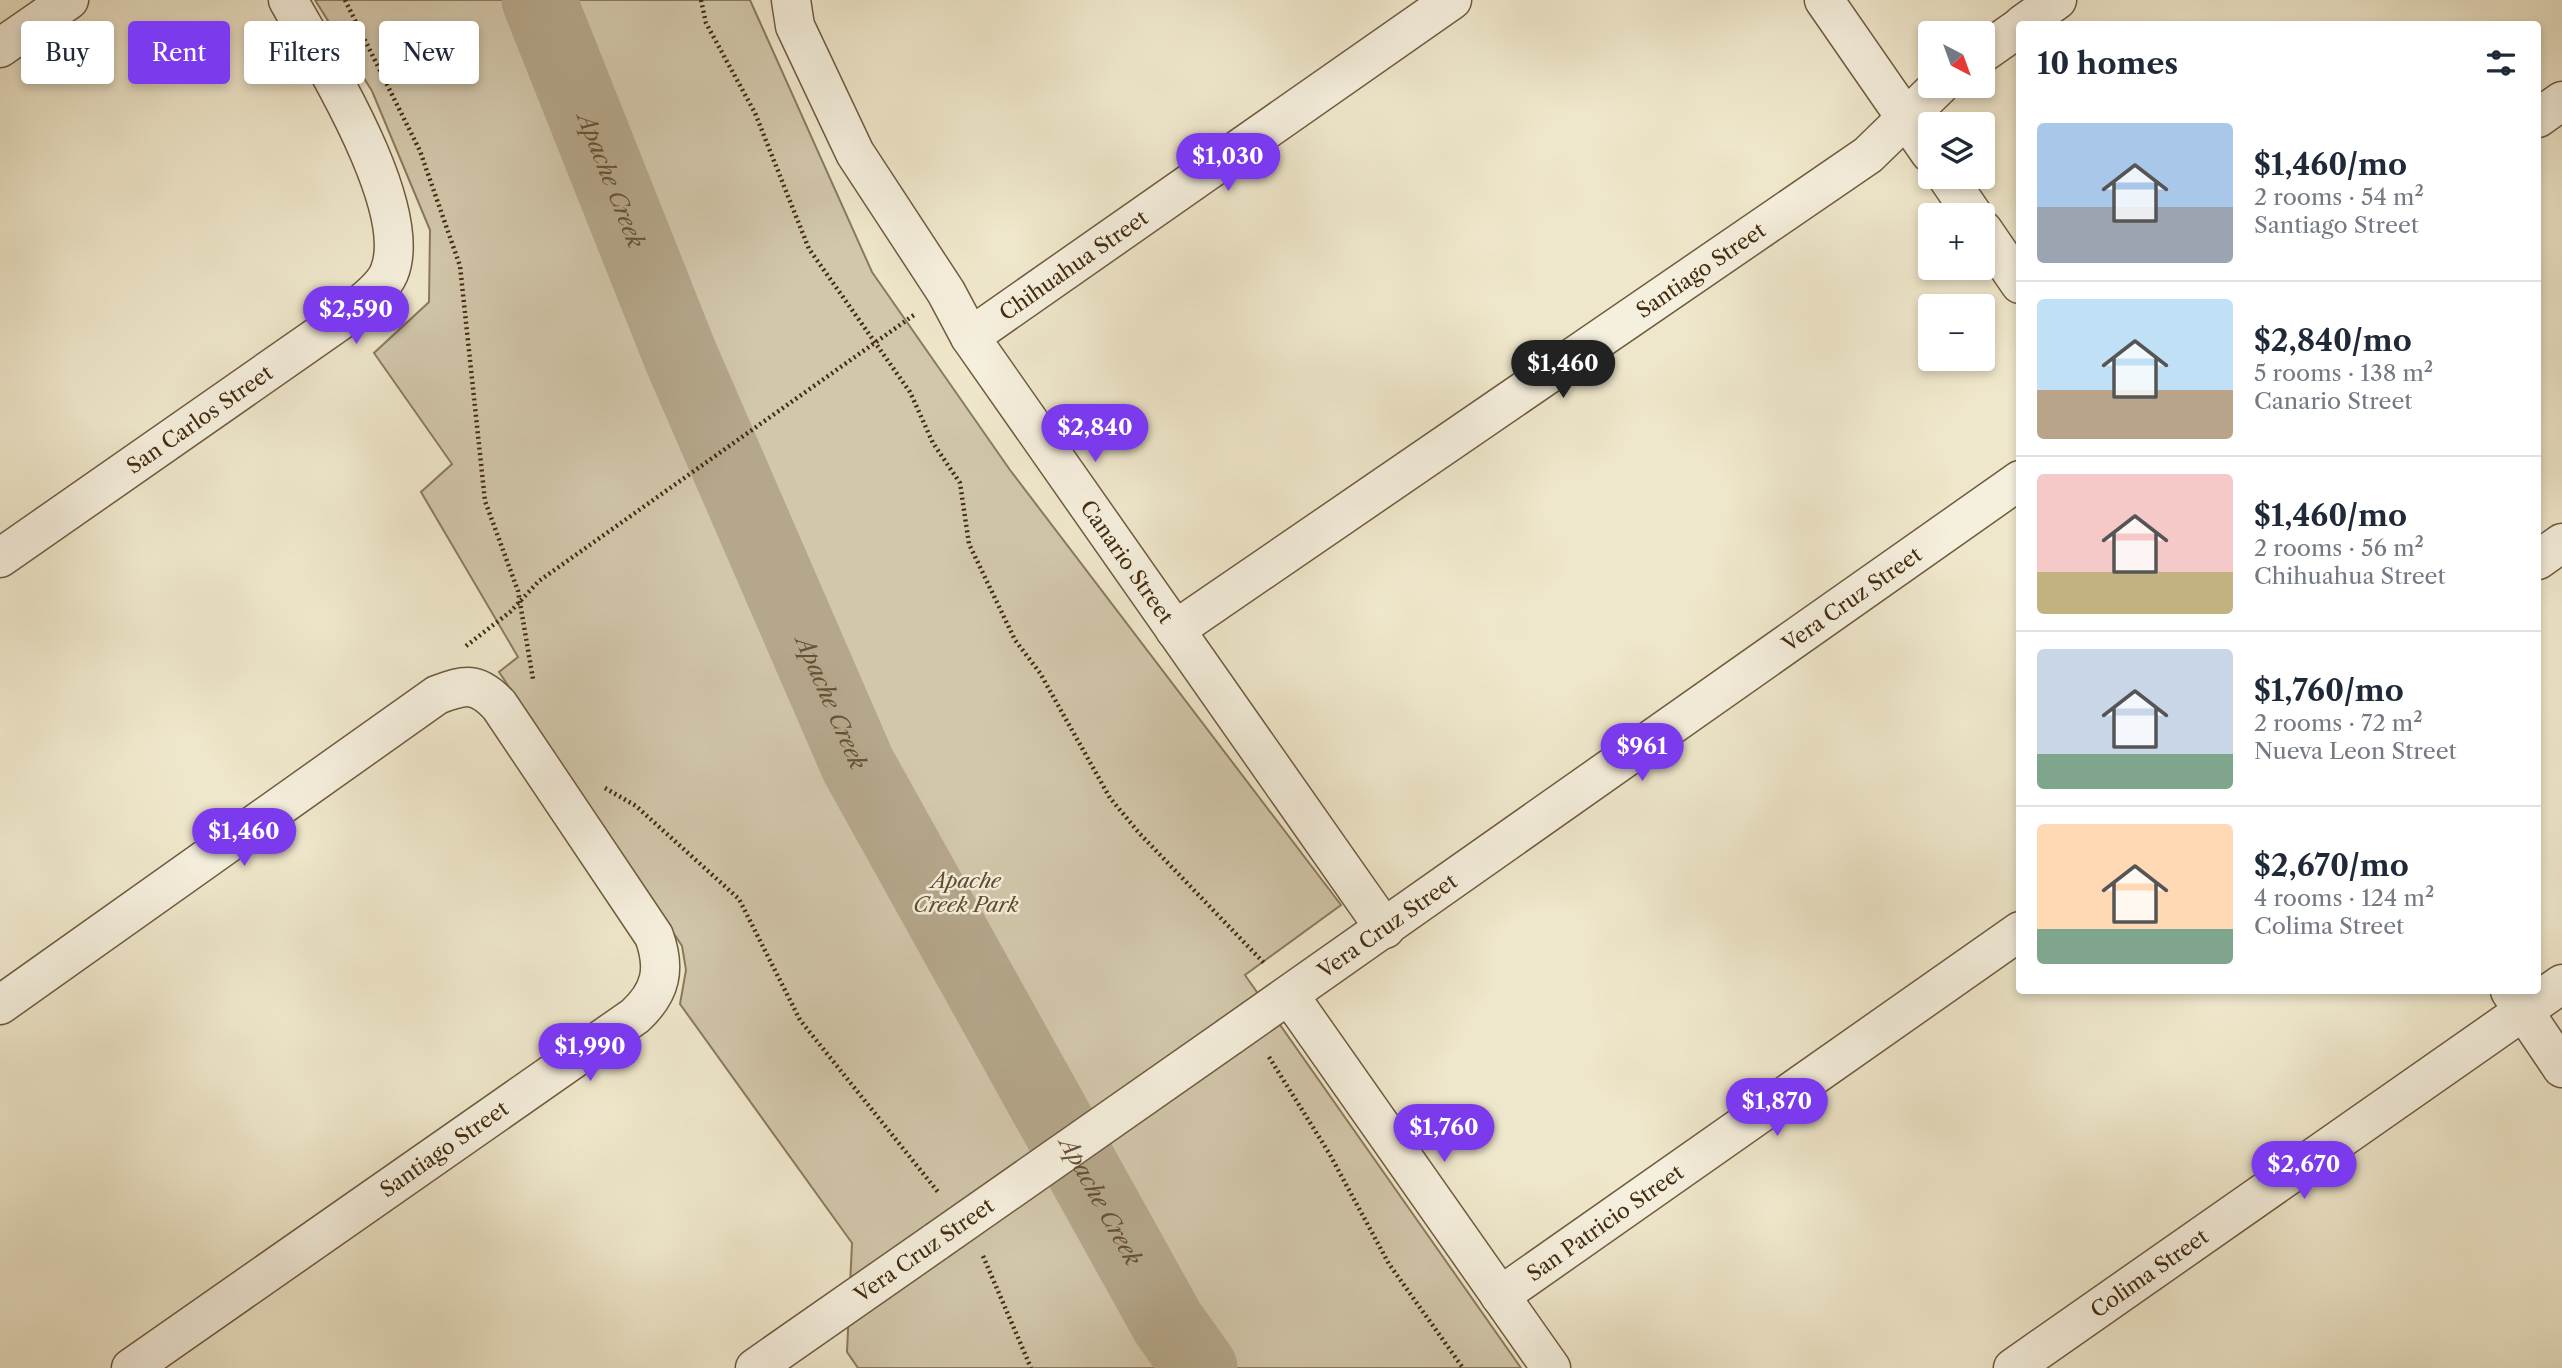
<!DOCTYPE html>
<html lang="en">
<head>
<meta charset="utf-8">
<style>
	body { margin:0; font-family:"Libre Caslon Text",serif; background:#f6f6f7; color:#1f2937; height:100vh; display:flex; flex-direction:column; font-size:26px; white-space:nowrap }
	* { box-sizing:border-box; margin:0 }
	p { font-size:23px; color:#747a83 }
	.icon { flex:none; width:38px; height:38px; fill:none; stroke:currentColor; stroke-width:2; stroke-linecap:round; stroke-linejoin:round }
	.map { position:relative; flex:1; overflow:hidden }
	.sheet { position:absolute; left:2016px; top:21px; width:525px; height:973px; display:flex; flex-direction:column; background:#fff; border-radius:7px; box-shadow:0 4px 10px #0003 }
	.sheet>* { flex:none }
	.hud { position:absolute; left:21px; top:21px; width:665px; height:63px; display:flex; gap:14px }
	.needle { width:46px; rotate:139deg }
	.tools { position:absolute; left:1918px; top:21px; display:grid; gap:14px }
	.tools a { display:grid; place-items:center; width:77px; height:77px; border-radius:7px; background:#fff; box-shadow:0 4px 10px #0003; font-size:35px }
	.price { position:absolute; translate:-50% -60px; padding:0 16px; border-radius:24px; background:#7c3aed; color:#fff; font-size:23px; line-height:46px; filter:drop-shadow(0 2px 4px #0008) }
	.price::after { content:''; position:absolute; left:50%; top:42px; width:21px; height:16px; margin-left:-10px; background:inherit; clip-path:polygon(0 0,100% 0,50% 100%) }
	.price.on { background:#222; color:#fff }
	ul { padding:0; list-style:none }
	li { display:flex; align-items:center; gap:21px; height:175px; padding:0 21px }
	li+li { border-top:2px solid #e0e1e3 }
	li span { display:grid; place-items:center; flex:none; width:196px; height:140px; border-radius:7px; color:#555 }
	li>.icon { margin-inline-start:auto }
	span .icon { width:84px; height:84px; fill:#fffc; stroke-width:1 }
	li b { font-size:30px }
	h2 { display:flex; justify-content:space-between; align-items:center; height:84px; padding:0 21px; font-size:30px }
	.tag { padding:0 24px; border-radius:7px; background:#fff; box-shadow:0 4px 10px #0003; font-size:24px; line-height:63px }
	.tag.on { background:#7c3aed; color:#fff }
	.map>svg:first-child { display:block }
	.green { fill:#d2c7ab; stroke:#8b7a5d; stroke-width:2 }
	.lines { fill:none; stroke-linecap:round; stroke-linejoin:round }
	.river { stroke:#b5a78b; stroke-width:75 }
	.street-casing { stroke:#6f5b3e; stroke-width:41 }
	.path { stroke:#442c0f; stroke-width:4.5; stroke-dasharray:2 3.5; stroke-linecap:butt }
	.street { stroke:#f5efdd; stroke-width:38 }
	.street-bridge-casing { stroke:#6f5b3e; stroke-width:41; stroke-linecap:butt }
	.street-bridge { stroke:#f5efdd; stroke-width:38 }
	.labels { text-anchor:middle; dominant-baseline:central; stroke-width:5; stroke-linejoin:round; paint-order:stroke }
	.street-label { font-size:21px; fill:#442c0f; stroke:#f5efdd }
	.park-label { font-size:21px; font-style:italic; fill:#604b2e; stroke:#f5efdd }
	.water-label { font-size:23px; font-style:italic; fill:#665134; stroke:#f5efdd }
</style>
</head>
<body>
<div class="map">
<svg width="2562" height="1368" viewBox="0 0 2562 1368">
	<rect width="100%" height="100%" fill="#efe7cb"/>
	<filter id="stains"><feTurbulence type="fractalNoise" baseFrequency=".00286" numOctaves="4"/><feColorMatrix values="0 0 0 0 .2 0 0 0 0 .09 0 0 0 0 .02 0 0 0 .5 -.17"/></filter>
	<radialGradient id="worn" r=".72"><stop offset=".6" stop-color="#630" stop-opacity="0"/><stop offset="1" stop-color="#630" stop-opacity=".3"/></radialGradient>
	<!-- green -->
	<polygon class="green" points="315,0 750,0 872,272 1010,470 1341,905 1245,975 1521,1368 858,1368 847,1352 852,1243 680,1004 686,970 682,946 499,672 518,657 421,492 452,464 374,353 429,302 430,230 372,91"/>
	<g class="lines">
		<!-- river -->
		<path class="river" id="s1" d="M539 0 681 357 858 765 1168 1323 1200 1368"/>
		<defs>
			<g id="street">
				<path id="s2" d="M791 0 795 26 855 153 946 292 970 337 1385 929"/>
				<polyline points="1824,0 1930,153"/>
				<polyline points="2023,24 2057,0"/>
				<polyline points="0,48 69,0"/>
				<polyline points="1983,53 2020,27"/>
				<polyline points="2538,118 2562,101"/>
				<polyline points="1947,177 1973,215"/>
				<polyline points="1983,230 2020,284"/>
				<path id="s3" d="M970 337 1452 0"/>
				<path id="s4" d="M0 558 344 318C358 306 382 290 389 273 416 208 321 59 288 0"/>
				<polyline points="2538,560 2562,543"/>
				<path id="s5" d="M1175 630 1868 155 1939 86"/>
				<polyline points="2510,991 2562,1068"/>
				<polyline points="1289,995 1551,1368"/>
				<path d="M0 1005 437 695C466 684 477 682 499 705L654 936C666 969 661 992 635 1016L131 1368"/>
				<path id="s6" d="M1230 1036 2020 480"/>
				<path id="s7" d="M1500 1296 2020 931"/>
				<polyline points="755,1368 937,1241"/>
				<path id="s8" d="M2013 1368 2562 984"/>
			</g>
		</defs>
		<!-- street casing -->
		<use href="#street" class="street-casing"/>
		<!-- path -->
		<g class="path">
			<polyline points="345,0 420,151 460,266 485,501 518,591 533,679"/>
			<polyline points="701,0 706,23 755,113 809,249 910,392 933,443 960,483 969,544 1015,640 1040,673 1110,798 1140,834 1264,963"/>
			<polyline points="466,646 510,612 539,581 914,315"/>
			<polyline points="605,788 636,806 739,899 800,1020 938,1192"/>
			<polyline points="1269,1057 1329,1153 1389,1264 1463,1368"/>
			<polyline points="983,1256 1031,1368"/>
		</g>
		<!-- street -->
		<use href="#street" class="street"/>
		<defs>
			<polyline id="street-bridge" points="937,1241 1230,1036"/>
		</defs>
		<!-- street-bridge casing -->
		<use href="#street-bridge" class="street-bridge-casing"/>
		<!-- street-bridge -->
		<use href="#street-bridge" class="street-bridge"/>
	</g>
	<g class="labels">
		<!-- street labels -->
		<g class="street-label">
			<text stroke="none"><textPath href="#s3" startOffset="126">Chihuahua Street</textPath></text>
			<text stroke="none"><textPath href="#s5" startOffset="637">Santiago Street</textPath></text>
			<text stroke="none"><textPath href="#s4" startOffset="243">San Carlos Street</textPath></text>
			<text stroke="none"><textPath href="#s2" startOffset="658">Canario Street</textPath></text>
			<text stroke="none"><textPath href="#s6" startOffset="760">Vera Cruz Street</textPath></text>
			<text stroke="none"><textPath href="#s6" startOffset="192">Vera Cruz Street</textPath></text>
			<text transform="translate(444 1149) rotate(-35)">Santiago Street</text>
			<text stroke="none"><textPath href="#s7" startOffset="128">San Patricio Street</textPath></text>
			<text transform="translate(924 1250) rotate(-35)">Vera Cruz Street</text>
			<text stroke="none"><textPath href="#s8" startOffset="166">Colima Street</textPath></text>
		</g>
		<!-- park labels -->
		<g class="park-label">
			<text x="966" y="880">Apache<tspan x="966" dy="24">Creek Park</tspan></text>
		</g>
		<!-- water labels -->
		<g class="water-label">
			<text stroke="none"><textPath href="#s1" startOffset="194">Apache Creek</textPath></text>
			<text stroke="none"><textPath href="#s1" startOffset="761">Apache Creek</textPath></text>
			<text stroke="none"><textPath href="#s1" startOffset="1328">Apache Creek</textPath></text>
		</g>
	</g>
	<rect width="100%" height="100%" filter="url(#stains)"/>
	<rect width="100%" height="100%" fill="url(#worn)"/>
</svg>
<div class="tools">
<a><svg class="needle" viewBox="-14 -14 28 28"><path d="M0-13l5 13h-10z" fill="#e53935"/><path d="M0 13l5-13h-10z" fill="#747a83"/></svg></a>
<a><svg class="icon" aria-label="layers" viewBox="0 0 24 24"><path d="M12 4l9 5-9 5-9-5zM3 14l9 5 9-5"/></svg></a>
<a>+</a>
<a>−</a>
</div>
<b class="price" style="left:1228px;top:193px">$1,030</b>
<b class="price" style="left:356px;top:346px">$2,590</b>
<b class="price on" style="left:1563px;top:400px">$1,460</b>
<b class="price" style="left:1095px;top:464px">$2,840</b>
<b class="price" style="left:1642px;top:783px">$961</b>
<b class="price" style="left:244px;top:868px">$1,460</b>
<b class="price" style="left:590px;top:1083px">$1,990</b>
<b class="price" style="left:1777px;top:1138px">$1,870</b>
<b class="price" style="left:1444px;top:1164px">$1,760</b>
<b class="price" style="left:2304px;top:1201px">$2,670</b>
<div class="hud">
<a class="tag">Buy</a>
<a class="tag on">Rent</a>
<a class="tag">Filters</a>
<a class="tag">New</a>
</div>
<section class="sheet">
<h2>10 homes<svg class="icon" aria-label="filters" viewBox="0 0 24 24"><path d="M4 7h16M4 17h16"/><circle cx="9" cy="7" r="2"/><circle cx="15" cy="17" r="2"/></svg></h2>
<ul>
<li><span style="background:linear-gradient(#a9c7e8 60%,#9aa5b1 0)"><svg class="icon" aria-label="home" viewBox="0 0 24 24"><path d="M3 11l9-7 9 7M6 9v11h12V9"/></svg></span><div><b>$1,460/mo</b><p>2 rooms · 54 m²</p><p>Santiago Street</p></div></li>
<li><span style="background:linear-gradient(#bfe0f5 65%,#b9a48a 0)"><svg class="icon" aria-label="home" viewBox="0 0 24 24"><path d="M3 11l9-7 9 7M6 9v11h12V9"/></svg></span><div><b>$2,840/mo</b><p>5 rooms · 138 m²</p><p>Canario Street</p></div></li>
<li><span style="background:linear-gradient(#f6c9c9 70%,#c2b280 0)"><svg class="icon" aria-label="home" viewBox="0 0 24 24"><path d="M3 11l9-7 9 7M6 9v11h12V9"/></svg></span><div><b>$1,460/mo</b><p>2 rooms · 56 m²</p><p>Chihuahua Street</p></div></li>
<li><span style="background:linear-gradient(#c9d6e8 75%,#7fa58c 0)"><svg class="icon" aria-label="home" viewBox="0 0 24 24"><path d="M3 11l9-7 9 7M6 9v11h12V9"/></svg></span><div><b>$1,760/mo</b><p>2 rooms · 72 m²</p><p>Nueva Leon Street</p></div></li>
<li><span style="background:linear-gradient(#ffd9b3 75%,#7fa58c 0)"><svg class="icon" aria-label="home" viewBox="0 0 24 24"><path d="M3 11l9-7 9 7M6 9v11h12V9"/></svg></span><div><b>$2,670/mo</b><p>4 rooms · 124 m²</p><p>Colima Street</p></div></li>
</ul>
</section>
</div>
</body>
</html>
